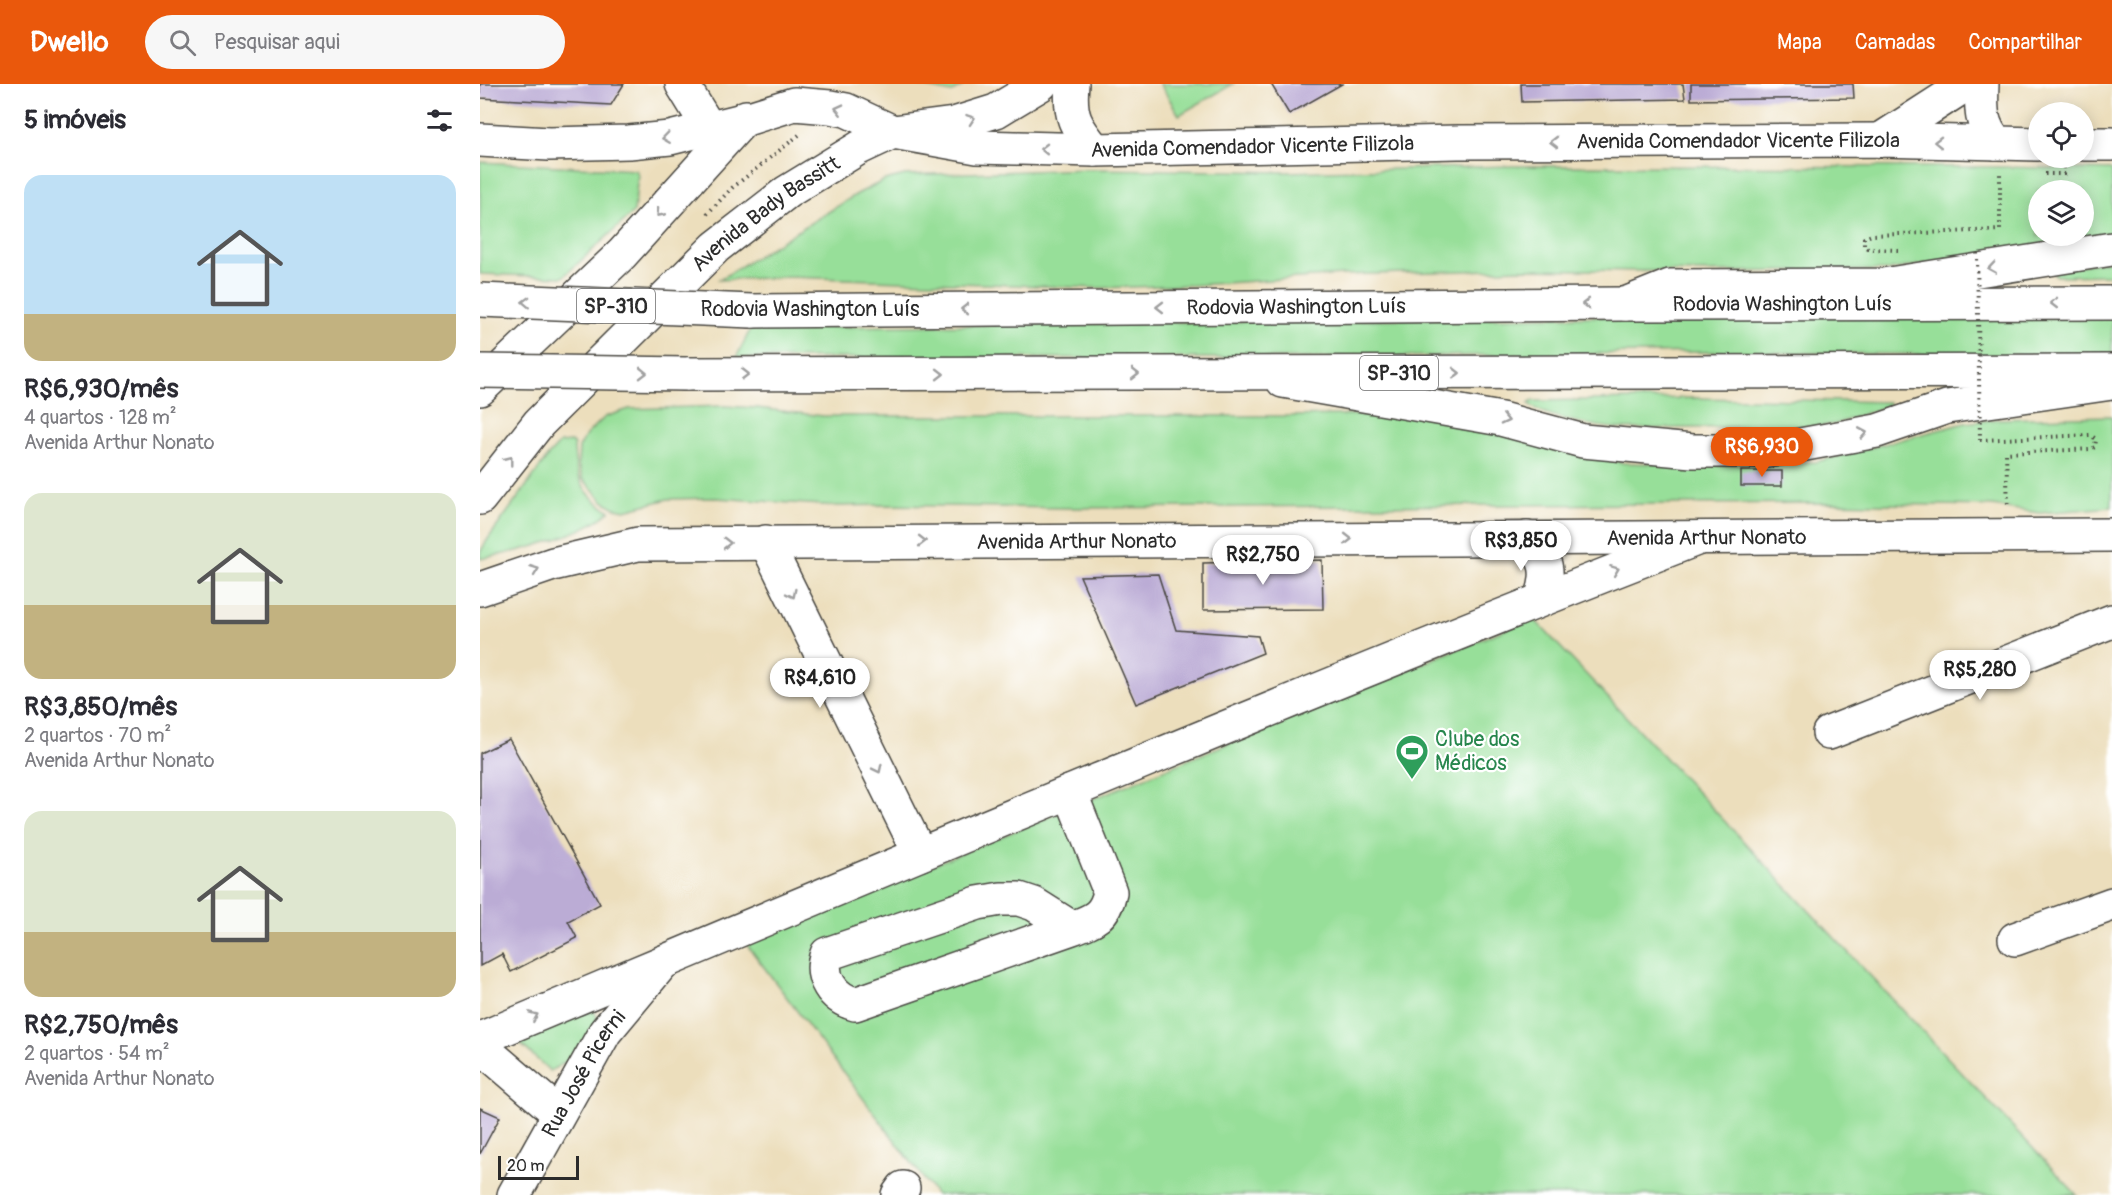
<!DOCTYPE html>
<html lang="pt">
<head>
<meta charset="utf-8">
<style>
	body { margin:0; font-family:Pangolin,sans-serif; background:#f7f7f7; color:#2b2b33; height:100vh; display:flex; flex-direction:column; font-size:22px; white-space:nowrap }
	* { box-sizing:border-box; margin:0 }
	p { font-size:20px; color:#7c7c81 }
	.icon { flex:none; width:33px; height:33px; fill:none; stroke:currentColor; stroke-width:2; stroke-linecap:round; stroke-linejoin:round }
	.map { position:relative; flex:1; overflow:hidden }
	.side { display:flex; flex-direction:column; background:#fff; width:480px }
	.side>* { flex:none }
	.tools { position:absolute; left:1548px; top:18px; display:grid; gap:12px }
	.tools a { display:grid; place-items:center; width:66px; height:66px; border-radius:50%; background:#fff; box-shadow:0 3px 15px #0003; font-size:30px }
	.scale { position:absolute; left:18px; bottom:15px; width:81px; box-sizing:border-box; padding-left:6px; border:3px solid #2b2b2b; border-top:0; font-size:16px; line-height:21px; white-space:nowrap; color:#2b2b2b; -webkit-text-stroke:4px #fff; paint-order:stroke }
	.price { position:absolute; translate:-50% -51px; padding:0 14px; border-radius:21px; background:#fff; color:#222; font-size:20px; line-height:39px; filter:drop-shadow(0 2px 3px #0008) }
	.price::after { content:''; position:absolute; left:50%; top:36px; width:18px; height:14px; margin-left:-9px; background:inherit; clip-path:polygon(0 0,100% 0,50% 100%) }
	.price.selected { background:#ea580c; color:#fff }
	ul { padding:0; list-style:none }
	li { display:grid; align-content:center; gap:12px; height:318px; padding:0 24px }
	li span { display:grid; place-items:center; height:186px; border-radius:18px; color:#555 }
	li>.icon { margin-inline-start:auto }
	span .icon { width:108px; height:108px; fill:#fffc; stroke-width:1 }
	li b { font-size:26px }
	h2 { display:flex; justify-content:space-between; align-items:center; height:72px; padding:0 24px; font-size:26px }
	header { display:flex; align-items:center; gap:36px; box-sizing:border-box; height:84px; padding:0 30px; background:#ea580c; color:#fff }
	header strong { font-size:28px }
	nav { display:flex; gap:33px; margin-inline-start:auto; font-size:21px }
	.search { width:420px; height:54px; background:#f7f7f7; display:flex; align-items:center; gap:15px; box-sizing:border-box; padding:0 21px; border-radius:33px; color:#7c7c81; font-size:22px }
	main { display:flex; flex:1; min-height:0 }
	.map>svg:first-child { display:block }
	.green { fill:#97df99; stroke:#618562; stroke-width:1.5; fill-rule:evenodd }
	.building { fill:#bbacd5 }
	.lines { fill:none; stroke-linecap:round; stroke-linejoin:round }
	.minor-casing { stroke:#484641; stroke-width:36 }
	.major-casing { stroke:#484641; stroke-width:36 }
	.highway-casing { stroke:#484641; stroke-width:36 }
	.path { stroke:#484641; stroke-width:4; stroke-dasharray:1.5 4.5; stroke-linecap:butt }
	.minor { stroke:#fff; stroke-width:33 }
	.major { stroke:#fff; stroke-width:33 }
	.highway { stroke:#fff; stroke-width:33 }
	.highway-bridge-casing { stroke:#484641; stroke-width:36; stroke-linecap:butt }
	.path-bridge { stroke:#484641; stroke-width:4; stroke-dasharray:1.5 4.5; stroke-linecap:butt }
	.highway-bridge { stroke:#fff; stroke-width:33 }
	.oneway { stroke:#a0a0a0 }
	.labels { text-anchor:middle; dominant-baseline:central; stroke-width:4.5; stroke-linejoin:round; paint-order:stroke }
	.shield { fill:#fff; stroke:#6b6b6b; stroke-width:1.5 }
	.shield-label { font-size:20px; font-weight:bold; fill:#2b2b2b }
	.street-label { font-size:21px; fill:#2b2b2b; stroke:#fff }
	.leisure-label { font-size:21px; fill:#27864d; stroke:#fff; text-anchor:start }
</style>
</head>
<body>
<header>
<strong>Dwello</strong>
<div class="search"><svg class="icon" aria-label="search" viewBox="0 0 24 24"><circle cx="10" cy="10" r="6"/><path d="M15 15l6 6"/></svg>Pesquisar aqui</div>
<nav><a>Mapa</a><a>Camadas</a><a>Compartilhar</a></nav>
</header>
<main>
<section class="side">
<h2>5 imóveis<svg class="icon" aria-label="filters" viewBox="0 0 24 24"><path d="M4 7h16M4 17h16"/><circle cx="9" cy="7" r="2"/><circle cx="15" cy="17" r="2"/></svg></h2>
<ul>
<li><span style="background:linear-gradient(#bfe0f5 75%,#c2b280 0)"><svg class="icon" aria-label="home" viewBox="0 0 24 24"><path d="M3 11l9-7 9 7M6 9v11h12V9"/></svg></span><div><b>R$6,930/mês</b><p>4 quartos · 128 m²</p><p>Avenida Arthur Nonato</p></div></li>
<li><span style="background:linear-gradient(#dfe7d0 60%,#c2b280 0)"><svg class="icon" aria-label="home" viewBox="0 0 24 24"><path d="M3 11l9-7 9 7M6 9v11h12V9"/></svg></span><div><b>R$3,850/mês</b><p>2 quartos · 70 m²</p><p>Avenida Arthur Nonato</p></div></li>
<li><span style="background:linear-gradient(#dfe7d0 65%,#c2b280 0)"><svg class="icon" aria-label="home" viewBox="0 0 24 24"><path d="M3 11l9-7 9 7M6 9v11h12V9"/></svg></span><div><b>R$2,750/mês</b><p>2 quartos · 54 m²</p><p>Avenida Arthur Nonato</p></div></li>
</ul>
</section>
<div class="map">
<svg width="1632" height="1111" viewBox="0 0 1632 1111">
	<rect width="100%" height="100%" fill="#fff"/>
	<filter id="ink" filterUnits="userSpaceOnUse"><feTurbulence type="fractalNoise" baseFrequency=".0167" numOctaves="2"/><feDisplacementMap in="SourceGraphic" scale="12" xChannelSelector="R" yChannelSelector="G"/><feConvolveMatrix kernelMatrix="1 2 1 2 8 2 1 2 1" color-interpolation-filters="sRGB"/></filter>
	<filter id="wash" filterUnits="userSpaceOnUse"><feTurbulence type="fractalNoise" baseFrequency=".008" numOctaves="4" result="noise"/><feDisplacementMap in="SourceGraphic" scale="24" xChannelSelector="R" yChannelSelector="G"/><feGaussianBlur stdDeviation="1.35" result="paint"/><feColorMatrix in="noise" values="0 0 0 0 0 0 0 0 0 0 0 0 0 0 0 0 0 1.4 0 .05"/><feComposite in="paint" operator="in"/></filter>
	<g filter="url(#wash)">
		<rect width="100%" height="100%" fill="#ecdebc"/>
		<!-- green -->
		<g class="green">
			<polygon points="432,0 486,0 471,9"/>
			<polygon points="680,0 753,0 699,31"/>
			<polygon points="0,78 156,86 158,90 154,128 83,193 0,190"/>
			<path d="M1033 82 1523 83 1632 86V149L1409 186 1226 188 1042 185 863 191 715 201 617 204 309 193 239 196 377 110 405 96 425 91 611 85 807 88ZM1558 106H1604V152H1558Z"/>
			<polygon points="1632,176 1632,191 1576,192 1572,187"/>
			<polygon points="1233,231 1632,234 1632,272 1229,268 811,274 256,274 271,244"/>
			<path d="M1215 314 1409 318V321L1356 340 1340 342 1144 345C1123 344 1064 334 1049 320L1052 317Z"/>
			<polygon points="244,322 277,324 343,332 809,332 920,330 960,332 1109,372 1144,379 1227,381 1336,378 1485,339 1519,335 1632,332 1632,423 1560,429 1512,422 1348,419 587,424 405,421 358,422 236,414 188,415 145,426 135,424 123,417 103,395 98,381 99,364 106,351 125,333 149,325"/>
			<path d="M91 358 94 361C94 391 103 412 130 427 102 452 38 468 0 475V468L8 455 68 372 80 359Z"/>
			<polygon points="1053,534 1597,1111 456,1111 265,858"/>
			<polygon points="113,925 117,933 116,942 87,977 70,987 34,954"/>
		</g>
		<g id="blocks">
			<!-- building -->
			<g class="building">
				<polygon points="0,0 144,0 131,21 0,14"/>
				<polygon points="791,0 862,0 809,30"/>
				<polygon points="1041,0 1203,0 1205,15 1042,18"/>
				<polygon points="1211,0 1373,0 1374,14 1211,16"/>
				<rect x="1261" y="387" width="41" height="15"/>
				<polygon points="842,476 843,525 723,526 723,479"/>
				<polygon points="678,490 696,546 778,552 783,569 656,620 600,492"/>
				<polygon points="29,655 120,820 88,837 97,854 31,888 22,870 0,882 0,669"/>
				<polygon points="0,1024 20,1033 0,1070"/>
			</g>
		</g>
	</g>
	<g filter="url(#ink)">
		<use href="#blocks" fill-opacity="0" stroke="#484641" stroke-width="1.5"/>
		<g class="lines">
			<defs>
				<g id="minor">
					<polyline points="202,0 229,44"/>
					<path d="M1502 0C1501 25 1500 39 1516 59"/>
					<polyline points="1400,56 1487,0"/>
					<polyline points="1145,220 1190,202 1403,201 1632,165"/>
					<polyline points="803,297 1021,335 1103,357 1212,367 1287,367 1397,347 1467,323 1632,299"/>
					<polyline points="286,458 440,770"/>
					<polyline points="1349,649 1632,537"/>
					<path d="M590 708 630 808C625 832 614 836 592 844L375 920C353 914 338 893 347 870L498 819 521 815H539L554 820 592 844"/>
					<polyline points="1535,855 1632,820"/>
					<path d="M0 955C405 785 810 613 1219 454"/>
					<polyline points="0,962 78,1029"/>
					<path id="s1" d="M34 1111 125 948 180 882"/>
					<polyline points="418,1111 423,1104"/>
				</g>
				<g id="major">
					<path d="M592 0C589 32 595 42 615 66"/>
					<path id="s2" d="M0 56 69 60 149 58 190 54 263 36 314 20 350 23 366 26 413 48 497 63 615 66 978 58 1400 56 1558 60"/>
					<polyline points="1604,60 1632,60"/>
					<polyline points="0,305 142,170 266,33"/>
					<path id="s3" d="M0 414 59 339 236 163 307 108 379 64 413 48 474 40 516 27 561 0"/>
					<path d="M1047 454C1067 474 1071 488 1061 515"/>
					<path id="s4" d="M0 505 73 480 158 460 1632 451"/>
				</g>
				<g id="highway">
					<path id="s5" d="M272 227 1145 220 1632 219"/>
					<polyline points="206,290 1632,287"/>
				</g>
			</defs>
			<!-- minor casing -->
			<use href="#minor" class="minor-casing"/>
			<!-- major casing -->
			<use href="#major" class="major-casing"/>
			<!-- highway casing -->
			<use href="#highway" class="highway-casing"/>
			<!-- path -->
			<g class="path">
				<polyline points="1565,90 1584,90 1584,80"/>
				<polyline points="227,130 252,104 319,51"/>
				<polyline points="1418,166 1388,165 1384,162 1384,154 1392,151 1520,146 1520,90 1522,90"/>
				<polyline points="1500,356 1610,351 1616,355 1615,363 1611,365 1526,369 1528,421"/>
			</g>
			<!-- minor -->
			<use href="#minor" class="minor"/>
			<!-- major -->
			<use href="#major" class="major"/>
			<!-- highway -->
			<use href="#highway" class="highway"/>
			<defs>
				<g id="highway-bridge">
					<polyline points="0,216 272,227"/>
					<polyline points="0,287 206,290"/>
				</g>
			</defs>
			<!-- highway-bridge casing -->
			<use href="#highway-bridge" class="highway-bridge-casing"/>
			<!-- path-bridge -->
			<polyline class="path-bridge" points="1497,169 1500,356"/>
			<!-- highway-bridge -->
			<use href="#highway-bridge" class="highway-bridge"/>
		</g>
		<!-- one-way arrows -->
		<defs><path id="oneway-chevron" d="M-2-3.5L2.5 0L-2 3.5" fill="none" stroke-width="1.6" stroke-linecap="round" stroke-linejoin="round" transform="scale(1.5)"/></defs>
		<g class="oneway">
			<use href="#oneway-chevron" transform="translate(359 25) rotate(-167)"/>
			<use href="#oneway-chevron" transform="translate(491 35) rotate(-19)"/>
			<use href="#oneway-chevron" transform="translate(186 54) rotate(172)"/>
			<use href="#oneway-chevron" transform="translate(1074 58) rotate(180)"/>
			<use href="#oneway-chevron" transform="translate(1458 58) rotate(-179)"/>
			<use href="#oneway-chevron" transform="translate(564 65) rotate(-179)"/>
			<use href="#oneway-chevron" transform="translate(180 129) rotate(132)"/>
			<use href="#oneway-chevron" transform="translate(1512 184) rotate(171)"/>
			<use href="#oneway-chevron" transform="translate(46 218) rotate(-178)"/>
			<use href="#oneway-chevron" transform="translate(1574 219) rotate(180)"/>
			<use href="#oneway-chevron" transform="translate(1106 220) rotate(180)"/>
			<use href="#oneway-chevron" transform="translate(680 223) rotate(180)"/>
			<use href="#oneway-chevron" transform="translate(485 225) rotate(180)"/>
			<use href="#oneway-chevron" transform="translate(163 289) rotate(1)"/>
			<use href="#oneway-chevron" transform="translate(976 289)"/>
			<use href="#oneway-chevron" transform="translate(265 290)"/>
			<use href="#oneway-chevron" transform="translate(460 290)"/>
			<use href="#oneway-chevron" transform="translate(655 290)"/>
			<use href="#oneway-chevron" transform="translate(1025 336) rotate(13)"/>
			<use href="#oneway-chevron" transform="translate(1383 349) rotate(-10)"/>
			<use href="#oneway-chevron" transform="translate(29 376) rotate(-52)"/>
			<use href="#oneway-chevron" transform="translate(868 455)"/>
			<use href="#oneway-chevron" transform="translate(442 457)"/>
			<use href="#oneway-chevron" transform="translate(247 459) rotate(-1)"/>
			<use href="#oneway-chevron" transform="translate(55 486) rotate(-20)"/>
			<use href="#oneway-chevron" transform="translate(1135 486) rotate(-21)"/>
			<use href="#oneway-chevron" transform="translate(312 510) rotate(64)"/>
			<use href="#oneway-chevron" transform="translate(398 685) rotate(64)"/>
			<use href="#oneway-chevron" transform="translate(54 932) rotate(-23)"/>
		</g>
	</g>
	<!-- icons -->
	<defs>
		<symbol id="stadium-pin" viewBox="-11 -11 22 30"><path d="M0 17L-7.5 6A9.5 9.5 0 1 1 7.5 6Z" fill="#2e9e5b" stroke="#fff"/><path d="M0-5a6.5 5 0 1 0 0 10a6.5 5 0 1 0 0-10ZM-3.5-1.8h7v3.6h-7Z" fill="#fff"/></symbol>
	</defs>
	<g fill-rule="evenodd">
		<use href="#stadium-pin" x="913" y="648" width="38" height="52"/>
	</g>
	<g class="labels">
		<!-- shield labels -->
		<g class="shield">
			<rect x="97" y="205" width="78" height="34" rx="4.5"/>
			<rect x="880" y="272" width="78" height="34" rx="4.5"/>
		</g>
		<g class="shield-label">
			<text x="136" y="222">SP-310</text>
			<text x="919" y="289">SP-310</text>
		</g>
		<!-- street labels -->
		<g class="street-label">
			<text stroke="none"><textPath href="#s2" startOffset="1270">Avenida Comendador Vicente Filizola</textPath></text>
			<text stroke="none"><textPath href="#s2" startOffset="784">Avenida Comendador Vicente Filizola</textPath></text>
			<text stroke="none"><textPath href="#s3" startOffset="405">Avenida Bady Bassitt</textPath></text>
			<text stroke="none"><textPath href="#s5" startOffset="1030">Rodovia Washington Luís</textPath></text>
			<text stroke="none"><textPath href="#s5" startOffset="544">Rodovia Washington Luís</textPath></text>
			<text x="330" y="225">Rodovia Washington Luís</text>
			<text stroke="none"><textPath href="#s4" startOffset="1233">Avenida Arthur Nonato</textPath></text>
			<text stroke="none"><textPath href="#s4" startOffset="603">Avenida Arthur Nonato</textPath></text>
			<text stroke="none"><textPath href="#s1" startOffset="140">Rua José Picerni</textPath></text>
		</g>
		<!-- leisure labels -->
		<g class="leisure-label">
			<text x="955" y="655">Clube dos<tspan x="955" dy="24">Médicos</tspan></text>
		</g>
	</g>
</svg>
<div class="tools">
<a><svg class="icon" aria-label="locate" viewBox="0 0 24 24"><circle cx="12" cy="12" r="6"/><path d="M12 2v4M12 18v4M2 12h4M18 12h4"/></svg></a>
<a><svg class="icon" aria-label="layers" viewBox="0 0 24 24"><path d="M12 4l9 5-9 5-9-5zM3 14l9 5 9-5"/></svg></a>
</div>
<div class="scale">20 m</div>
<b class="price selected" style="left:1282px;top:394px">R$6,930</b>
<b class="price" style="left:1041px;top:488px">R$3,850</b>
<b class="price" style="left:783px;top:502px">R$2,750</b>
<b class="price" style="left:1500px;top:617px">R$5,280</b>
<b class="price" style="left:340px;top:625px">R$4,610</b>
</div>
</main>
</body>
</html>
